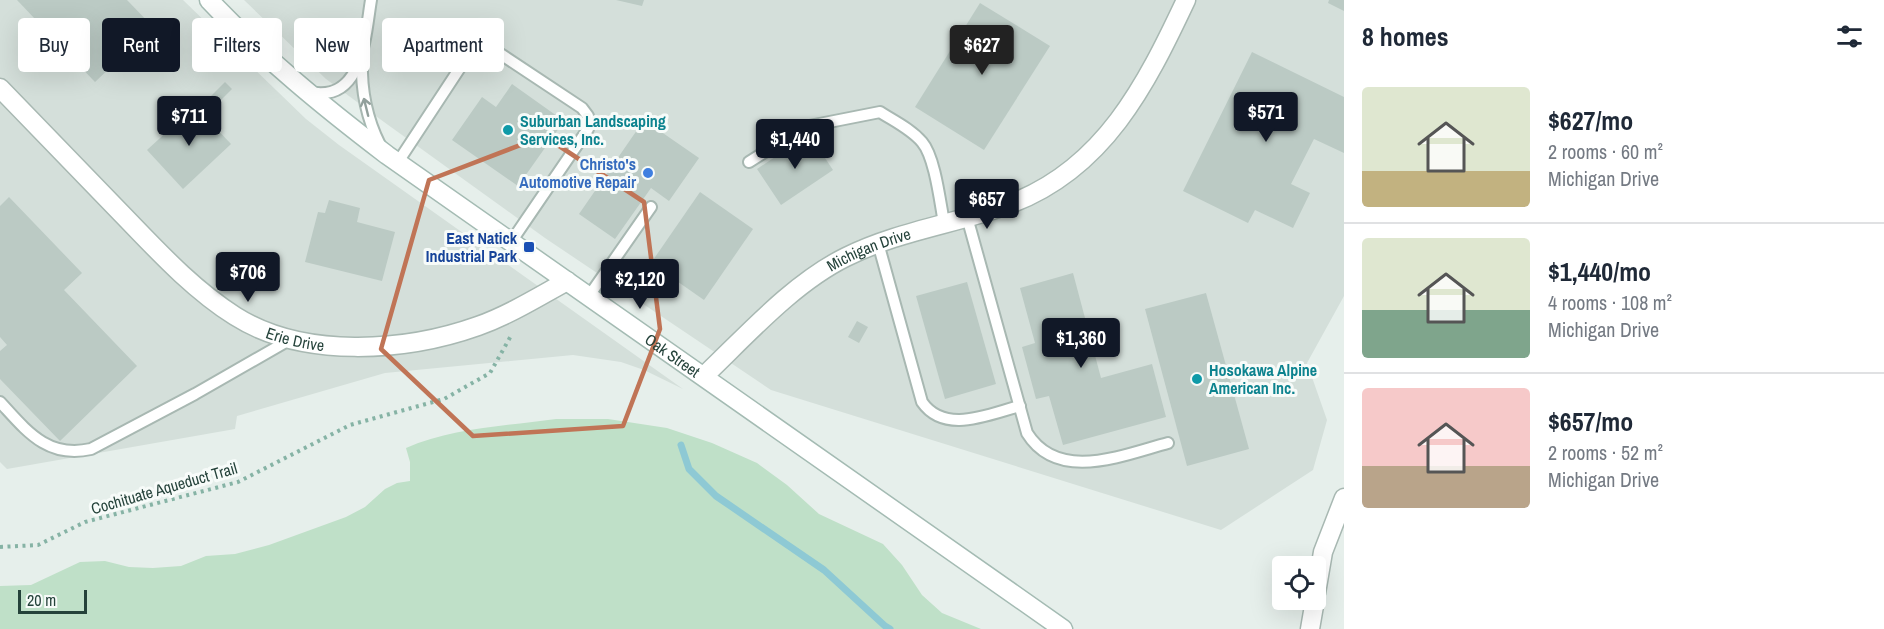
<!DOCTYPE html>
<html lang="en">
<head>
<meta charset="utf-8">
<style>
	body { margin:0; font-family:"Archivo Narrow",sans-serif; background:#f6f6f7; color:#1f2937; height:100vh; display:flex; flex-direction:column; font-size:22px; white-space:nowrap }
	* { box-sizing:border-box; margin:0 }
	p { font-size:20px; color:#747a83 }
	.icon { flex:none; width:33px; height:33px; fill:none; stroke:currentColor; stroke-width:2; stroke-linecap:round; stroke-linejoin:round }
	.map { position:relative; flex:1; overflow:hidden }
	.panel { display:flex; flex-direction:column; background:#fff; width:540px }
	.panel>* { flex:none }
	.top-card { position:absolute; left:18px; top:18px; width:570px; height:54px; display:flex; gap:12px }
	.fabs { position:absolute; left:1272px; top:556px; display:grid; gap:12px }
	.fabs a { display:grid; place-items:center; width:54px; height:54px; border-radius:6px; background:#fff; box-shadow:0 6px 24px #0002; font-size:30px }
	.scale { position:absolute; left:18px; bottom:15px; width:69px; box-sizing:border-box; padding-left:6px; border:3px solid #24423a; border-top:0; font-size:16px; line-height:21px; white-space:nowrap; color:#24423a; -webkit-text-stroke:4px #f7fbf9; paint-order:stroke }
	.price { position:absolute; translate:-50% -51px; padding:0 14px; border-radius:6px; background:#111827; color:#fff; font-size:20px; line-height:39px; filter:drop-shadow(0 2px 3px #0008) }
	.price::after { content:''; position:absolute; left:50%; top:36px; width:18px; height:14px; margin-left:-9px; background:inherit; clip-path:polygon(0 0,100% 0,50% 100%) }
	.price.on { background:#222; color:#fff }
	ul { padding:0; list-style:none }
	li { display:flex; align-items:center; gap:18px; height:150px; padding:0 18px }
	li+li { border-top:2px solid #e0e1e3 }
	li span { display:grid; place-items:center; flex:none; width:168px; height:120px; border-radius:6px; color:#555 }
	li>.icon { margin-inline-start:auto }
	span .icon { width:72px; height:72px; fill:#fffc; stroke-width:1 }
	li b { font-size:26px }
	h2 { display:flex; justify-content:space-between; align-items:center; height:72px; padding:0 18px; font-size:26px }
	.pill { padding:0 21px; border-radius:6px; background:#fff; box-shadow:0 6px 24px #0002; font-size:21px; line-height:54px }
	.pill.on { background:#111827; color:#fff }
	main { display:flex; flex:1; min-height:0 }
	.map>svg:first-child { display:block }
	.built { fill:#d4dfda }
	.green { fill:#bfe0c8 }
	.lines { fill:none; stroke-linecap:round; stroke-linejoin:round }
	.stream { stroke:#8ec9d4; stroke-width:7 }
	.building { fill:#bbcac4 }
	.lane-casing { stroke:#a8b8b2; stroke-width:14 }
	.street-casing { stroke:#a8b8b2; stroke-width:21 }
	.secondary-casing { stroke:#a4bbb3; stroke-width:21 }
	.path { stroke:#86b3a5; stroke-width:4; stroke-dasharray:3 4.5; stroke-linecap:butt }
	.lane { stroke:#fff; stroke-width:10 }
	.street { stroke:#fff; stroke-width:18 }
	.secondary { stroke:#fff; stroke-width:18 }
	.oneway { stroke:#92a09c }
	.marked { fill:none; stroke:#c07456; stroke-width:4.5; stroke-linejoin:round }
	.culture-dot { fill:#0f9aa8; stroke:#f7fbf9; stroke-width:2 }
	.shop-dot { fill:#3f7fe0; stroke:#f7fbf9; stroke-width:2 }
	.transit-dot { fill:#1a4fb4; stroke:#f7fbf9; stroke-width:2 }
	.labels { text-anchor:middle; dominant-baseline:central; stroke-width:6; stroke-linejoin:round; paint-order:stroke }
	.culture-label { font-size:16px; font-weight:bold; fill:#0d838f; stroke:#f7fbf9; text-anchor:start }
	.shop-label { font-size:16px; font-weight:bold; fill:#366cbe; stroke:#f7fbf9; text-anchor:end }
	.transit-label { font-size:16px; font-weight:bold; fill:#164399; stroke:#f7fbf9; text-anchor:end }
	.street-label { font-size:16px; fill:#24423a; stroke:#f7fbf9 }
</style>
</head>
<body>
<main>
<div class="map">
<svg width="1344" height="629" viewBox="0 0 1344 629">
	<rect width="100%" height="100%" fill="#e6efeb"/>
	<!-- built -->
	<g class="built">
		<polygon points="0,0 183,0 306,119 339,145 683,389 644,370 621,362 573,355 385,373 237,416 235,429 7,469 0,462"/>
		<polygon points="244,0 1344,0 1344,296 1307,363 1327,420 1313,470 1221,530 771,390 545,238 384,122 326,79"/>
	</g>
	<!-- green -->
	<path class="green" d="M556 419H608L667 428 712 443 757 463 787 485 819 514 883 544 902 565 922 595 942 613 981 629H0V586L31 585 80 562 105 561 129 567 153 568 181 566 206 556 235 554 269 545 346 517 365 507 385 489 397 483 410 481V462L406 448C452 428 506 426 556 419Z"/>
	<g class="lines">
		<!-- stream -->
		<polyline class="stream" points="681,445 689,469 716,496 824,570 885,626 890,629"/>
	</g>
	<!-- building -->
	<g class="building">
		<polygon points="17,0 127,0 153,27 95,82"/>
		<polygon points="616,0 644,0 642,6"/>
		<polygon points="1329,0 1344,0 1344,11 1328,3"/>
		<polygon points="980,3 1050,46 984,150 915,107"/>
		<polygon points="1252,52 1344,97 1344,153 1314,139 1291,184 1310,193 1293,228 1255,210 1248,223 1183,191"/>
		<polygon points="225,82 232,89 217,104 210,97"/>
		<polygon points="512,84 564,121 518,186 452,140 482,97 496,107"/>
		<polygon points="195,106 231,144 183,189 147,150"/>
		<polygon points="644,120 699,158 669,201 651,188 615,239 579,214"/>
		<polygon points="809,134 833,170 781,205 757,169"/>
		<polygon points="700,192 753,229 704,300 651,263"/>
		<polygon points="9,197 82,273 64,290 137,366 60,441 0,379 0,351 7,345 0,337 0,206"/>
		<polygon points="329,200 360,208 357,222 395,232 382,281 305,262 318,212 325,213"/>
		<polygon points="1073,273 1101,378 1152,364 1166,417 1063,445 1049,396 1036,399 1022,347 1035,343 1020,288"/>
		<polygon points="967,282 996,384 945,399 916,296"/>
		<polygon points="1206,293 1249,449 1187,466 1145,309"/>
		<polygon points="857,321 868,327 859,343 848,337"/>
	</g>
	<g class="lines">
		<defs>
			<g id="lane">
				<path d="M362 61C361 91 367 119 380 145"/>
				<path d="M310 92C363 103 365 36 371 0"/>
				<polyline points="398,162 469,54 480,46 493,49 582,108 588,116 588,129 511,242"/>
				<path d="M749 162 804 127 880 112C894 121 911 129 922 142 935 157 940 202 944 223"/>
				<path d="M967 217 1027 433C1058 483 1123 455 1168 443"/>
				<path d="M878 243 922 402C945 435 989 414 1020 406"/>
				<polyline points="589,296 651,207"/>
				<path d="M0 402C26 430 47 459 91 449L195 394 291 339"/>
			</g>
			<g id="street">
				<path id="s1" d="M0 88C40 129 80 171 120 212 156 249 191 288 235 316 303 359 405 352 478 326 509 315 538 297 567 281"/>
				<path id="s2" d="M704 376C746 336 793 283 846 257 898 231 956 224 1010 204 1104 169 1146 85 1186 0"/>
				<polyline points="1316,593 1323,552 1344,498"/>
				<polyline points="1310,629 1315,600"/>
			</g>
			<g id="secondary">
				<path id="s3" d="M209 0C264 58 324 107 387 155L1063 629"/>
			</g>
		</defs>
		<!-- lane casing -->
		<use href="#lane" class="lane-casing"/>
		<!-- street casing -->
		<use href="#street" class="street-casing"/>
		<!-- secondary casing -->
		<use href="#secondary" class="secondary-casing"/>
		<!-- path -->
		<polyline class="path" points="0,547 38,545 85,522 238,482 350,425 444,399 490,373 512,334"/>
		<!-- lane -->
		<use href="#lane" class="lane"/>
		<!-- street -->
		<use href="#street" class="street"/>
		<!-- secondary -->
		<use href="#secondary" class="secondary"/>
	</g>
	<!-- one-way arrows -->
	<defs><path id="oneway-shaft" d="M-6 0H5M1.5-3L5.5 0L1.5 3" fill="none" stroke-width="1.6" stroke-linecap="round" stroke-linejoin="round" transform="scale(1.5)"/></defs>
	<use class="oneway" href="#oneway-shaft" transform="translate(366 107) rotate(-104)"/>
	<!-- marked area -->
	<path class="marked" d="M544 136 644 202 660 329 623 426 473 436 381 349 429 180Z"/>
	<!-- markers -->
	<g class="culture-dot">
		<circle cx="508" cy="130" r="6"/>
		<circle cx="1197" cy="379" r="6"/>
	</g>
	<circle class="shop-dot" cx="648" cy="173" r="6"/>
	<rect class="transit-dot" x="523" y="241" width="12" height="12" rx="3"/>
	<g class="labels">
		<!-- culture labels -->
		<g class="culture-label">
			<text x="520" y="121">Suburban Landscaping<tspan x="520" dy="18">Services, Inc.</tspan></text>
			<text x="1209" y="370">Hosokawa Alpine<tspan x="1209" dy="18">American Inc.</tspan></text>
		</g>
		<!-- shop labels -->
		<g class="shop-label">
			<text x="636" y="164">Christo's<tspan x="636" dy="18">Automotive Repair</tspan></text>
		</g>
		<!-- transit labels -->
		<g class="transit-label">
			<text x="517" y="238">East Natick<tspan x="517" dy="18">Industrial Park</tspan></text>
		</g>
		<!-- street labels -->
		<g class="street-label">
			<text stroke="none"><textPath href="#s2" startOffset="210">Michigan Drive</textPath></text>
			<text stroke="none"><textPath href="#s1" startOffset="393">Erie Drive</textPath></text>
			<text stroke="none"><textPath href="#s3" startOffset="585">Oak Street</textPath></text>
			<text transform="translate(164 488) rotate(-16)">Cochituate Aqueduct Trail</text>
		</g>
	</g>
</svg>
<div class="fabs">
<a><svg class="icon" aria-label="locate" viewBox="0 0 24 24"><circle cx="12" cy="12" r="6"/><path d="M12 2v4M12 18v4M2 12h4M18 12h4"/></svg></a>
</div>
<div class="scale">20 m</div>
<b class="price on" style="left:982px;top:76px">$627</b>
<b class="price" style="left:1266px;top:143px">$571</b>
<b class="price" style="left:189px;top:147px">$711</b>
<b class="price" style="left:795px;top:170px">$1,440</b>
<b class="price" style="left:987px;top:230px">$657</b>
<b class="price" style="left:248px;top:303px">$706</b>
<b class="price" style="left:640px;top:310px">$2,120</b>
<b class="price" style="left:1081px;top:369px">$1,360</b>
<div class="top-card">
<a class="pill">Buy</a>
<a class="pill on">Rent</a>
<a class="pill">Filters</a>
<a class="pill">New</a>
<a class="pill">Apartment</a>
</div>
</div>
<section class="panel">
<h2>8 homes<svg class="icon" aria-label="filters" viewBox="0 0 24 24"><path d="M4 7h16M4 17h16"/><circle cx="9" cy="7" r="2"/><circle cx="15" cy="17" r="2"/></svg></h2>
<ul>
<li><span style="background:linear-gradient(#dfe7d0 70%,#c2b280 0)"><svg class="icon" aria-label="home" viewBox="0 0 24 24"><path d="M3 11l9-7 9 7M6 9v11h12V9"/></svg></span><div><b>$627/mo</b><p>2 rooms · 60 m²</p><p>Michigan Drive</p></div></li>
<li><span style="background:linear-gradient(#dfe7d0 60%,#7fa58c 0)"><svg class="icon" aria-label="home" viewBox="0 0 24 24"><path d="M3 11l9-7 9 7M6 9v11h12V9"/></svg></span><div><b>$1,440/mo</b><p>4 rooms · 108 m²</p><p>Michigan Drive</p></div></li>
<li><span style="background:linear-gradient(#f6c9c9 65%,#b9a48a 0)"><svg class="icon" aria-label="home" viewBox="0 0 24 24"><path d="M3 11l9-7 9 7M6 9v11h12V9"/></svg></span><div><b>$657/mo</b><p>2 rooms · 52 m²</p><p>Michigan Drive</p></div></li>
</ul>
</section>
</main>
</body>
</html>
